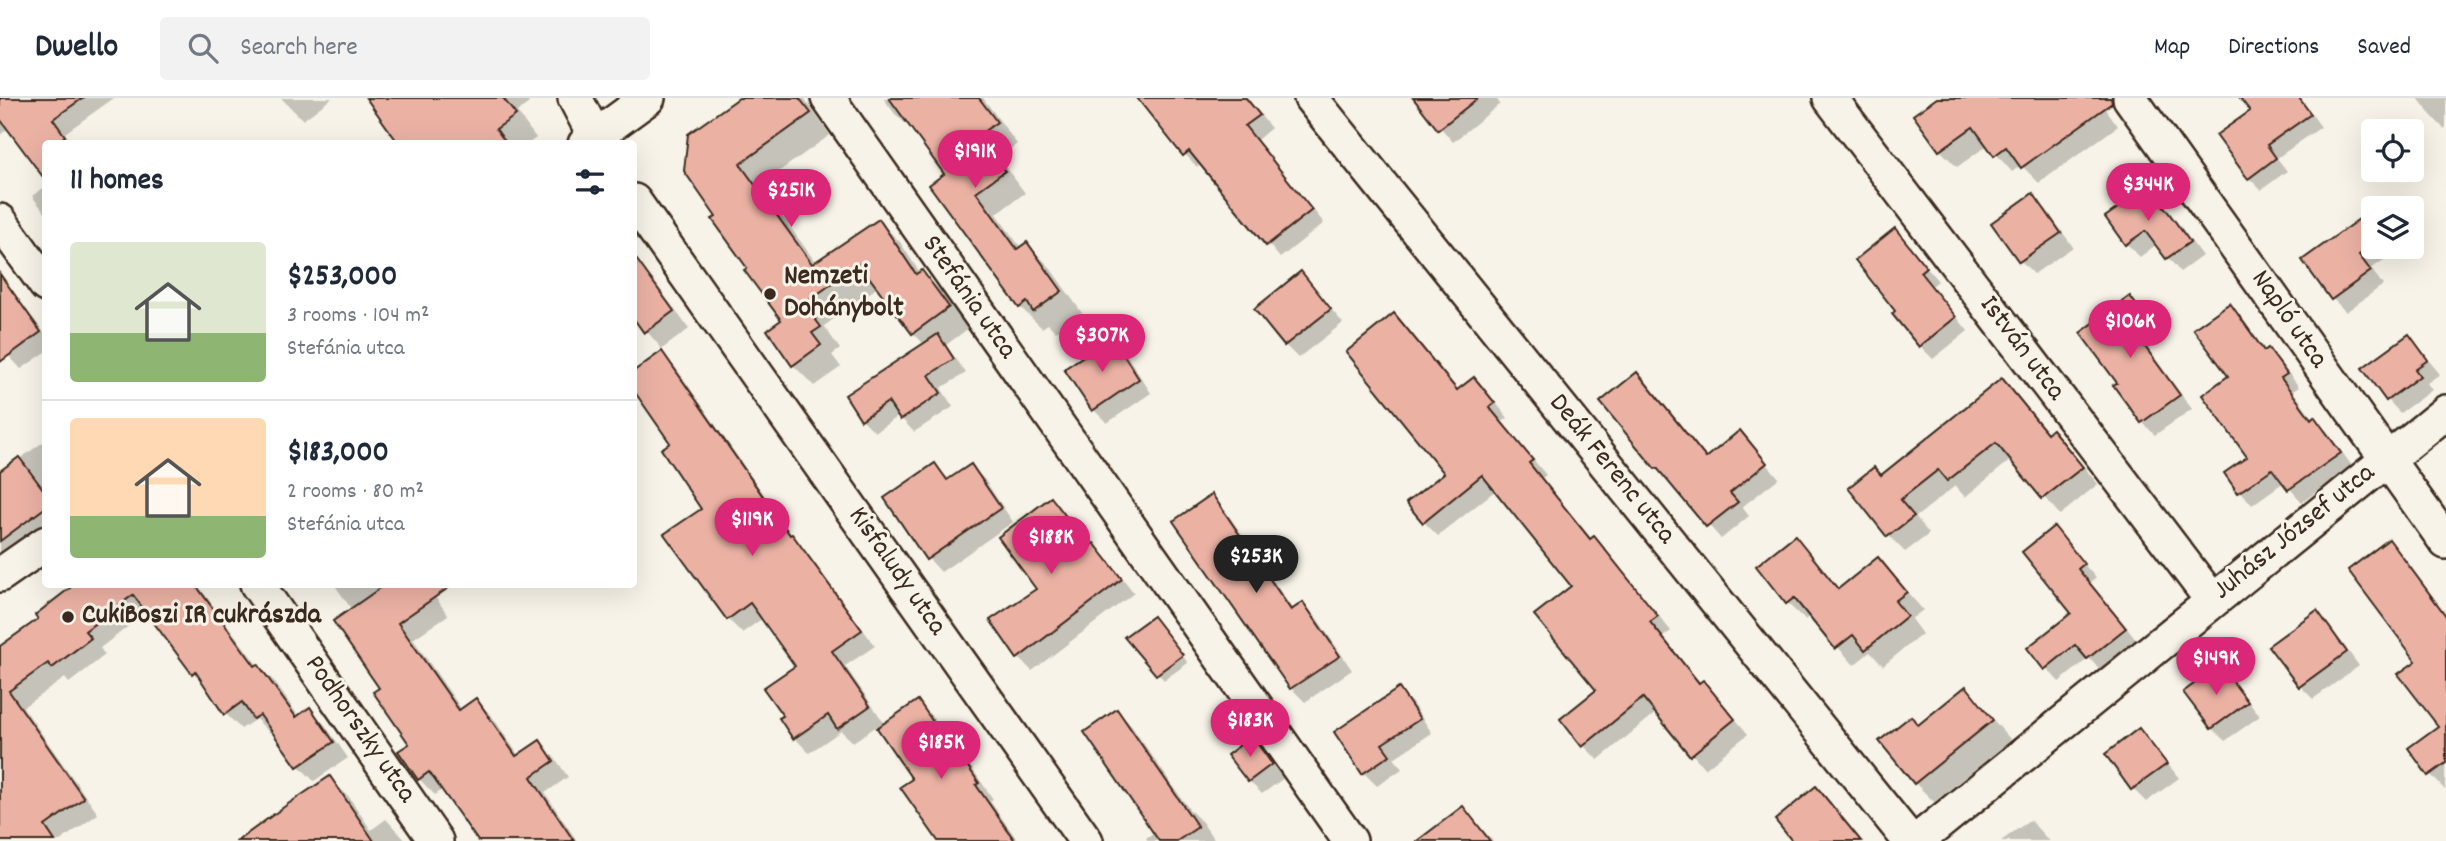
<!DOCTYPE html>
<html lang="en">
<head>
<meta charset="utf-8">
<style>
	body { margin:0; font-family:Dekko,sans-serif; background:#f2f2f3; color:#1f2937; height:100vh; display:flex; flex-direction:column; font-size:26px; white-space:nowrap }
	* { box-sizing:border-box; margin:0 }
	p { font-size:23px; color:#747a83 }
	.icon { flex:none; width:38px; height:38px; fill:none; stroke:currentColor; stroke-width:2; stroke-linecap:round; stroke-linejoin:round }
	.map { position:relative; flex:1; overflow:hidden }
	.panel { position:absolute; left:42px; top:42px; width:595px; height:448px; display:flex; flex-direction:column; background:#fff; border-radius:7px; box-shadow:0 7px 28px #0002 }
	.panel>* { flex:none }
	.controls { position:absolute; left:2361px; top:21px; display:grid; gap:14px }
	.controls a { display:grid; place-items:center; width:63px; height:63px; border-radius:7px; background:#fff; box-shadow:0 7px 28px #0002; font-size:35px }
	.price { position:absolute; translate:-50% -60px; padding:0 16px; border-radius:24px; background:#db2777; color:#fff; font-size:23px; line-height:46px; filter:drop-shadow(0 2px 4px #0008) }
	.price::after { content:''; position:absolute; left:50%; top:42px; width:21px; height:16px; margin-left:-10px; background:inherit; clip-path:polygon(0 0,100% 0,50% 100%) }
	.price.active { background:#222; color:#fff }
	ul { padding:0; list-style:none }
	li { display:flex; align-items:center; gap:21px; height:175px; padding:0 28px }
	li+li { border-top:2px solid #e0e1e3 }
	li span { display:grid; place-items:center; flex:none; width:196px; height:140px; border-radius:7px; color:#555 }
	li>.icon { margin-inline-start:auto }
	span .icon { width:84px; height:84px; fill:#fffc; stroke-width:1 }
	li b { font-size:30px }
	h2 { display:flex; justify-content:space-between; align-items:center; height:84px; padding:0 28px; font-size:30px }
	header { display:flex; align-items:center; gap:42px; box-sizing:border-box; height:98px; padding:0 35px; background:#fff; border-bottom:2px solid #e0e1e3 }
	header strong { font-size:33px }
	nav { display:flex; gap:38px; margin-inline-start:auto; font-size:24px }
	.search { width:490px; height:63px; background:#f2f2f3; display:flex; align-items:center; gap:18px; box-sizing:border-box; padding:0 24px; border-radius:7px; color:#747a83; font-size:26px }
	.map>svg:first-child { display:block }
	.shadow { fill:#0003 }
	.building { fill:#ebb2a4; stroke:#3b2a1e; stroke-width:2 }
	.lines { fill:none; stroke-linecap:round; stroke-linejoin:round }
	.minor-casing { stroke:#3b2a1e; stroke-width:38 }
	.minor { stroke:#f7f3e8; stroke-width:33 }
	.poi-dot { fill:#3b2a1e; stroke:#f7f3e8; stroke-width:2.5 }
	.labels { text-anchor:middle; dominant-baseline:central; stroke-width:6; stroke-linejoin:round; paint-order:stroke }
	.poi-label { font-size:28px; font-weight:bold; fill:#3b2a1e; stroke:#f7f3e8; text-anchor:start }
	.street-label { font-size:28px; fill:#3b2a1e; stroke:#f7f3e8 }
</style>
</head>
<body>
<header>
<strong>Dwello</strong>
<div class="search"><svg class="icon" aria-label="search" viewBox="0 0 24 24"><circle cx="10" cy="10" r="6"/><path d="M15 15l6 6"/></svg>Search here</div>
<nav><a>Map</a><a>Directions</a><a>Saved</a></nav>
</header>
<div class="map">
<svg width="2446" height="743" viewBox="0 0 2446 743">
	<rect width="100%" height="100%" fill="#f7f3e8"/>
	<filter id="ink" filterUnits="userSpaceOnUse"><feTurbulence type="fractalNoise" baseFrequency=".0143" numOctaves="2"/><feDisplacementMap in="SourceGraphic" scale="14" xChannelSelector="R" yChannelSelector="G"/><feConvolveMatrix kernelMatrix="1 2 1 2 8 2 1 2 1" color-interpolation-filters="sRGB"/></filter>
	<g filter="url(#ink)">
		<!-- shadow -->
		<g class="shadow">
			<polygon points="0,0 114,0 65,35 73,46 46,46 9,30 0,37"/>
			<polygon points="281,0 332,0 303,22"/>
			<polygon points="368,0 526,0 529,5 517,14 536,40 528,46 389,46 397,40"/>
			<polygon points="742,0 804,0 830,37 760,87 816,165 879,123 900,144 920,175 922,174 943,195 969,230 946,247 966,275 941,290 953,309 914,334 899,318 875,334 862,321 925,247 913,235 878,189 824,228 840,251 832,257 841,269 814,288 793,267 783,223 719,119"/>
			<polygon points="883,0 983,0 1017,46 999,60 1025,95 996,116 1021,150 1027,146 1048,167 1082,215 1056,234 1048,226 1042,230 1020,209 947,76 918,37 895,16"/>
			<polygon points="1139,0 1246,0 1271,30 1257,42 1324,125 1280,160 1201,65 1197,69 1185,56"/>
			<polygon points="1420,0 1496,0 1500,6 1453,44 1417,2"/>
			<polygon points="1941,0 2098,0 2118,28 2039,85 2021,67 2012,74 1988,47 1957,69 1940,52"/>
			<polygon points="2242,0 2300,0 2321,29 2277,60 2287,73 2261,92 2249,80 2252,14"/>
			<polygon points="2418,0 2446,0 2446,29 2444,31 2431,17"/>
			<polygon points="46,88 46,116 32,98"/>
			<polygon points="2149,90 2162,103 2202,158 2180,174 2157,146 2140,159 2127,146"/>
			<polygon points="2032,98 2046,111 2073,149 2034,176 2021,163 1994,125"/>
			<polygon points="2373,113 2373,149 2402,149 2371,171 2383,187 2346,214 2333,201 2305,162"/>
			<polygon points="1894,132 1938,183 1932,188 1968,233 1933,261 1920,248 1898,213"/>
			<polygon points="634,163 655,184 689,231 662,251 634,218"/>
			<polygon points="1301,175 1343,225 1298,260 1285,247"/>
			<polygon points="10,193 23,207 46,237 46,254 21,271 0,248 0,194"/>
			<polygon points="2130,201 2143,214 2161,239 2147,249 2192,311 2155,337 2142,324 2119,285"/>
			<polygon points="2229,207 2242,220 2266,253 2268,252 2280,264 2299,289 2293,293 2313,321 2327,333 2352,368 2302,404 2284,384 2252,407 2227,376 2249,360 2230,279"/>
			<polygon points="1394,218 1458,293 1474,281 1488,295 1508,320 1502,324 1546,377 1542,380 1592,442 1594,441 1608,455 1671,533 1663,539 1701,586 1703,584 1717,599 1748,636 1705,671 1657,614 1598,662 1584,648 1598,592 1574,488 1496,392 1438,438 1424,424 1446,375"/>
			<polygon points="2409,239 2440,276 2427,285 2432,292 2400,315 2387,301"/>
			<polygon points="1111,242 1125,255 1151,295 1107,325 1093,311"/>
			<polygon points="662,256 676,270 796,443 806,453 875,548 845,568 885,626 917,604 933,620 957,655 971,669 993,701 990,703 1018,743 939,743 914,682 877,628 853,644 841,633 809,655 795,640 781,621 785,618 797,569 763,520 742,535 728,521 704,411 672,346 634,290 634,275"/>
			<polygon points="1637,276 1708,361 1740,334 1779,380 1742,409 1749,418 1721,441 1670,383 1656,370"/>
			<polygon points="2002,283 2049,336 2052,333 2068,350 2098,386 2060,417 2012,361 1965,399 1955,388 1916,419 1929,436 1905,454 1889,438 1850,390 1882,379"/>
			<polygon points="46,342 46,438 0,465 0,375"/>
			<polygon points="935,367 950,382 970,368 984,381 1013,424 941,474 928,460"/>
			<polygon points="1212,399 1225,412 1293,512 1303,506 1316,519 1352,572 1305,604 1291,590 1175,424"/>
			<polygon points="1051,401 1091,449 1094,447 1107,460 1134,495 1032,573 1019,560 993,522 1039,491"/>
			<polygon points="2053,431 2096,480 2090,485 2138,544 2101,573 2089,560 2059,584 2029,550 2073,515"/>
			<polygon points="1794,439 1812,456 1840,492 1878,461 1923,512 1911,521 1922,536 1883,568 1870,554 1854,567 1810,518 1805,522 1787,505"/>
			<polygon points="2388,444 2404,459 2446,516 2445,692 2430,676 2440,629 2418,563"/>
			<polygon points="76,486 197,486 258,568 274,583 299,619 310,612 325,627 348,660 314,683 299,668 274,633 270,635 256,621 241,631 225,615 207,588 193,574 147,514 100,550 105,557 69,585 65,580 23,609 98,716 60,743 0,743 0,550 41,522"/>
			<polygon points="334,486 426,486 448,517 413,541 462,612 476,603 492,618 519,658 539,645 555,660 568,679 545,695 577,743 480,743 443,691 435,697 419,681 412,646 381,591 352,512"/>
			<polygon points="2316,515 2330,528 2359,568 2313,601 2300,588"/>
			<polygon points="1159,526 1188,565 1164,582 1148,564"/>
			<polygon points="2220,570 2233,583 2260,618 2225,643 2212,630"/>
			<polygon points="1965,590 2011,642 1934,704 1915,685"/>
			<polygon points="1399,592 1412,605 1432,635 1394,660 1402,671 1377,688 1364,675"/>
			<polygon points="1117,613 1130,626 1189,711 1202,724 1215,743 1148,743 1146,740 1155,734"/>
			<polygon points="2139,633 2152,646 2179,680 2146,704 2133,691 2107,656"/>
			<polygon points="1252,640 1266,653 1284,680 1262,696 1249,683"/>
			<polygon points="330,680 349,699 371,732 386,721 406,743 240,743"/>
			<polygon points="1463,710 1493,743 1420,743"/>
			<polygon points="2030,722 2049,743 2001,743"/>
		</g>
		<!-- building -->
		<g class="building">
			<polygon points="0,0 83,0 53,21 65,38 55,46 46,46 46,83 0,21"/>
			<polygon points="366,0 503,0 516,17 496,31 507,46 399,46"/>
			<polygon points="739,0 799,0 811,15 740,66 812,166 879,121 916,176 922,172 949,209 912,236 859,166 804,206 821,229 812,235 821,247 792,268 767,232 781,222 744,172 747,170 712,121 716,119 684,73 688,36"/>
			<polygon points="889,0 979,0 997,24 979,37 1005,73 976,94 1017,151 1027,144 1062,193 1033,214 1027,204 1019,210 929,87 944,76"/>
			<polygon points="1137,0 1246,0 1260,17 1245,28 1312,112 1266,148 1189,53 1183,58"/>
			<polygon points="1413,0 1478,0 1438,32"/>
			<polygon points="1937,0 2111,0 2112,5 2021,70 2006,49 1994,58 1973,29 1939,53 1913,17"/>
			<polygon points="2240,0 2299,0 2311,16 2267,47 2276,60 2248,81 2216,37 2250,13"/>
			<polygon points="2149,88 2190,144 2166,161 2145,133 2125,147 2105,119"/>
			<polygon points="2033,95 2061,135 2019,164 1991,125"/>
			<polygon points="2373,111 2373,147 2359,157 2371,173 2331,202 2302,162"/>
			<polygon points="1895,130 1926,169 1920,174 1956,219 1919,249 1892,216 1895,213 1855,162"/>
			<polygon points="634,158 674,213 644,235 634,221"/>
			<polygon points="1301,173 1331,211 1284,248 1254,211"/>
			<polygon points="0,176 41,234 0,264"/>
			<polygon points="2130,198 2149,225 2135,235 2180,297 2141,325 2113,287 2117,285 2080,235"/>
			<polygon points="2230,205 2264,253 2268,250 2287,276 2281,280 2311,321 2314,318 2341,355 2288,392 2272,371 2238,395 2224,375 2247,359 2202,297 2228,278 2193,231"/>
			<polygon points="1394,215 1457,292 1474,279 1495,305 1489,309 1533,362 1529,365 1590,441 1594,438 1658,518 1650,524 1699,585 1703,582 1735,621 1690,658 1643,600 1582,649 1560,621 1596,592 1534,517 1571,488 1482,377 1423,425 1406,405 1444,375 1346,254"/>
			<polygon points="938,236 954,261 929,277 941,295 900,322 888,304 861,322 845,297"/>
			<polygon points="2409,236 2428,262 2415,271 2420,278 2386,303 2362,270"/>
			<polygon points="1112,239 1139,281 1092,313 1064,271"/>
			<polygon points="662,253 790,437 792,436 862,532 832,553 870,608 837,631 828,617 793,641 779,620 783,618 763,590 795,568 750,505 727,522 664,436 701,411 661,351 670,345 634,293 634,273"/>
			<polygon points="1637,274 1706,360 1740,332 1767,365 1730,395 1738,404 1706,429 1657,370 1655,371 1600,304"/>
			<polygon points="2002,280 2047,335 2052,331 2083,369 2042,401 1996,345 1947,383 1938,372 1900,402 1914,418 1887,439 1848,390 1874,369 1881,377"/>
			<polygon points="19,359 46,395 46,409 0,443 0,373"/>
			<polygon points="935,365 947,382 971,366 1001,410 926,462 884,400"/>
			<polygon points="1212,396 1291,512 1303,504 1340,558 1290,591 1173,423"/>
			<polygon points="1051,399 1089,448 1094,445 1122,481 1017,561 990,522 1036,491 998,439"/>
			<polygon points="2054,428 2084,466 2078,471 2126,530 2087,561 2075,547 2044,572 2027,550 2071,515 2022,454"/>
			<polygon points="1795,437 1838,491 1878,459 1907,494 1895,503 1907,518 1865,552 1853,537 1835,551 1794,500 1786,506 1756,468"/>
			<polygon points="2389,441 2446,518 2446,665 2428,678 2408,650 2438,628 2398,576 2416,563 2348,472"/>
			<polygon points="75,486 195,486 255,568 258,566 296,619 310,609 334,644 297,669 260,617 253,621 242,604 224,617 195,573 192,576 133,497 85,533 91,540 52,570 48,565 9,593 84,700 45,728 55,743 0,743 0,548 38,521 35,517"/>
			<polygon points="386,486 454,486 398,525 459,612 476,600 516,658 540,642 554,663 531,679 574,743 478,743 429,674 418,682 398,653 409,646 373,594 379,590 333,523"/>
			<polygon points="2317,512 2347,554 2299,589 2268,548"/>
			<polygon points="1153,518 1183,557 1156,577 1124,539"/>
			<polygon points="2220,567 2248,604 2211,631 2183,594"/>
			<polygon points="1966,588 1993,622 1914,686 1879,643 1911,618 1918,627"/>
			<polygon points="1399,590 1420,621 1382,646 1390,657 1362,676 1334,634"/>
			<polygon points="918,602 953,653 956,651 979,685 976,687 1015,743 938,743 900,689 912,681 877,630"/>
			<polygon points="1117,611 1198,729 1177,743 1159,743 1084,634"/>
			<polygon points="2139,630 2167,666 2131,692 2105,656"/>
			<polygon points="1252,638 1272,666 1248,684 1227,657"/>
			<polygon points="330,678 374,743 237,743 288,706"/>
			<polygon points="1816,688 1861,743 1792,743 1775,722"/>
			<polygon points="1463,708 1490,743 1417,743"/>
		</g>
		<g class="lines">
			<defs>
				<g id="minor">
					<polyline points="575,0 599,46"/>
					<polyline points="828,0 1350,743"/>
					<polyline points="1311,0 1910,743"/>
					<polyline points="1830,0 2212,502"/>
					<polyline points="2130,0 2446,444"/>
					<polyline points="585,46 648,0"/>
					<polyline points="634,103 1086,743"/>
					<polyline points="0,123 46,187"/>
					<polyline points="0,477 46,445"/>
					<polyline points="257,486 436,743"/>
					<polyline points="1917,743 2446,314"/>
				</g>
			</defs>
			<!-- minor casing -->
			<use href="#minor" class="minor-casing"/>
			<!-- minor -->
			<use href="#minor" class="minor"/>
		</g>
	</g>
	<!-- markers -->
	<g class="poi-dot">
		<circle cx="770" cy="196" r="7"/>
		<circle cx="68" cy="519" r="7"/>
	</g>
	<g class="labels">
		<!-- poi labels -->
		<g class="poi-label">
			<text x="784" y="180">Nemzeti<tspan x="784" dy="32">Dohánybolt</tspan></text>
			<text x="82" y="519">CukiBoszi IR cukrászda</text>
		</g>
		<!-- street labels -->
		<g class="street-label">
			<text transform="translate(968 200) rotate(55)">Stefánia utca</text>
			<text transform="translate(2288 222) rotate(55)">Napló utca</text>
			<text transform="translate(2021 251) rotate(53)">István utca</text>
			<text transform="translate(1611 372) rotate(51)">Deák Ferenc utca</text>
			<text transform="translate(2295 435) rotate(-39)">Juhász József utca</text>
			<text transform="translate(896 474) rotate(55)">Kisfaludy utca</text>
			<text transform="translate(359 632) rotate(55)">Podhorszky utca</text>
		</g>
	</g>
</svg>
<div class="controls">
<a><svg class="icon" aria-label="locate" viewBox="0 0 24 24"><circle cx="12" cy="12" r="6"/><path d="M12 2v4M12 18v4M2 12h4M18 12h4"/></svg></a>
<a><svg class="icon" aria-label="layers" viewBox="0 0 24 24"><path d="M12 4l9 5-9 5-9-5zM3 14l9 5 9-5"/></svg></a>
</div>
<b class="price" style="left:975px;top:92px">$191K</b>
<b class="price" style="left:2148px;top:125px">$344K</b>
<b class="price" style="left:791px;top:131px">$251K</b>
<b class="price" style="left:2130px;top:262px">$106K</b>
<b class="price" style="left:1102px;top:276px">$307K</b>
<b class="price" style="left:752px;top:460px">$119K</b>
<b class="price" style="left:1051px;top:478px">$188K</b>
<b class="price active" style="left:1256px;top:497px">$253K</b>
<b class="price" style="left:2216px;top:599px">$149K</b>
<b class="price" style="left:1250px;top:661px">$183K</b>
<b class="price" style="left:941px;top:683px">$185K</b>
<section class="panel">
<h2>11 homes<svg class="icon" aria-label="filters" viewBox="0 0 24 24"><path d="M4 7h16M4 17h16"/><circle cx="9" cy="7" r="2"/><circle cx="15" cy="17" r="2"/></svg></h2>
<ul>
<li><span style="background:linear-gradient(#dfe7d0 65%,#8fb573 0)"><svg class="icon" aria-label="home" viewBox="0 0 24 24"><path d="M3 11l9-7 9 7M6 9v11h12V9"/></svg></span><div><b>$253,000</b><p>3 rooms · 104 m²</p><p>Stefánia utca</p></div></li>
<li><span style="background:linear-gradient(#ffd9b3 70%,#8fb573 0)"><svg class="icon" aria-label="home" viewBox="0 0 24 24"><path d="M3 11l9-7 9 7M6 9v11h12V9"/></svg></span><div><b>$183,000</b><p>2 rooms · 80 m²</p><p>Stefánia utca</p></div></li>
</ul>
</section>
</div>
</body>
</html>
